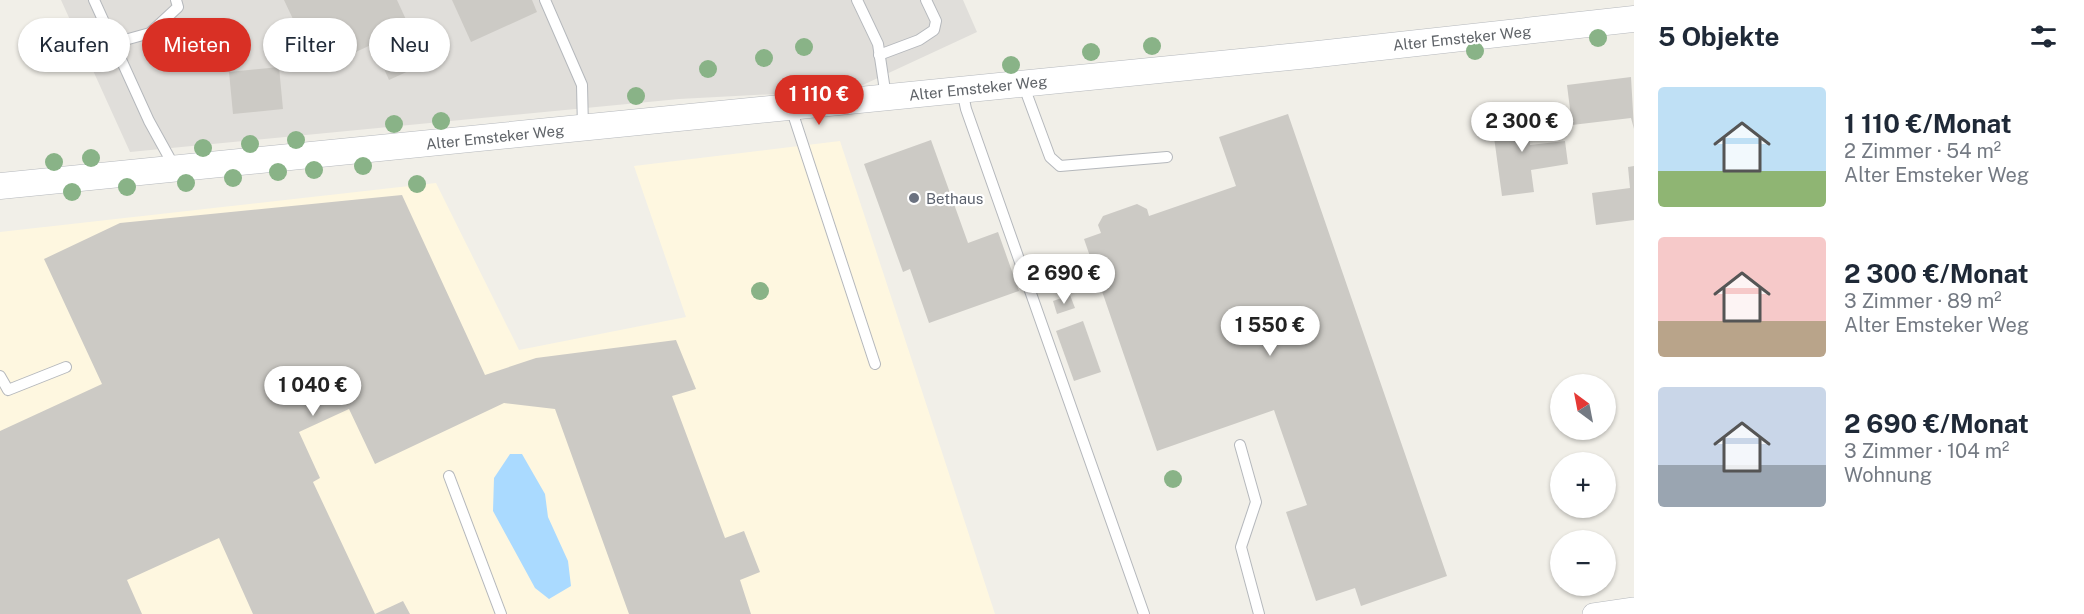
<!DOCTYPE html>
<html lang="de">
<head>
<meta charset="utf-8">
<style>
	body { margin:0; font-family:"Public Sans",sans-serif; background:#f6f6f7; color:#1f2937; height:100vh; display:flex; flex-direction:column; font-size:22px; white-space:nowrap }
	* { box-sizing:border-box; margin:0 }
	p { font-size:20px; color:#747a83 }
	.icon { flex:none; width:33px; height:33px; fill:none; stroke:currentColor; stroke-width:2; stroke-linecap:round; stroke-linejoin:round }
	.map { position:relative; flex:1; overflow:hidden }
	.details { display:flex; flex-direction:column; background:#fff; width:450px }
	.details>* { flex:none }
	.hud { position:absolute; left:18px; top:18px; width:570px; height:54px; display:flex; gap:12px }
	.needle { width:39px; rotate:328deg }
	.fabs { position:absolute; left:1550px; top:374px; display:grid; gap:12px }
	.fabs a { display:grid; place-items:center; width:66px; height:66px; border-radius:50%; background:#fff; box-shadow:0 2px 4px #0004; font-size:30px }
	.price { position:absolute; translate:-50% -51px; padding:0 14px; border-radius:21px; background:#fff; color:#222; font-size:20px; line-height:39px; filter:drop-shadow(0 2px 3px #0008) }
	.price::after { content:''; position:absolute; left:50%; top:36px; width:18px; height:14px; margin-left:-9px; background:inherit; clip-path:polygon(0 0,100% 0,50% 100%) }
	.price.on { background:#d93025; color:#fff }
	ul { padding:0; list-style:none }
	li { display:flex; align-items:center; gap:18px; height:150px; padding:0 24px }
	li span { display:grid; place-items:center; flex:none; width:168px; height:120px; border-radius:6px; color:#555 }
	li>.icon { margin-inline-start:auto }
	span .icon { width:72px; height:72px; fill:#fffc; stroke-width:1 }
	li b { font-size:26px }
	h2 { display:flex; justify-content:space-between; align-items:center; height:72px; padding:0 24px; font-size:26px }
	.pill { padding:0 21px; border-radius:27px; background:#fff; box-shadow:0 2px 4px #0004; font-size:21px; line-height:54px }
	.pill.on { background:#d93025; color:#fff }
	main { display:flex; flex:1; min-height:0 }
	.map>svg:first-child { display:block }
	.commercial { fill:#fef7e0 }
	.industrial { fill:#e0deda }
	.water { fill:#aadaff }
	.building { fill:#cccac5 }
	.lines { fill:none; stroke-linecap:round; stroke-linejoin:round }
	.service-casing { stroke:#b5b8bc; stroke-width:12 }
	.minor-casing { stroke:#b5b8bc; stroke-width:22 }
	.tertiary-casing { stroke:#b5b8bc; stroke-width:27 }
	.service { stroke:#fff; stroke-width:10 }
	.minor { stroke:#fff; stroke-width:21 }
	.tertiary { stroke:#fff; stroke-width:26 }
	.tree { fill:#89b387 }
	.worship-dot { fill:#6b7280; stroke:#fff; stroke-width:2 }
	.labels { text-anchor:middle; dominant-baseline:central; stroke-width:4.5; stroke-linejoin:round; paint-order:stroke }
	.street-label { font-size:15px; fill:#5f6368; stroke:#fff }
	.worship-label { font-size:15px; fill:#5b616d; stroke:#fff; text-anchor:start }
</style>
</head>
<body>
<main>
<div class="map">
<svg width="1634" height="614" viewBox="0 0 1634 614">
	<rect width="100%" height="100%" fill="#f1efe8"/>
	<!-- commercial -->
	<polygon class="commercial" points="840,141 995,614 0,614 0,232 436,183 519,350 686,317 634,166"/>
	<!-- industrial -->
	<polygon class="industrial" points="61,0 963,0 977,32 852,90 679,99 130,152"/>
	<!-- water -->
	<polygon class="water" points="510,454 522,454 545,494 548,517 568,561 571,586 549,599 535,588 493,511 494,478"/>
	<!-- building -->
	<g class="building">
		<polygon points="284,0 397,0 426,63 389,80 373,44 317,70"/>
		<polygon points="452,0 532,0 537,12 471,42"/>
		<polygon points="279,67 283,109 233,114 229,72"/>
		<polygon points="1631,77 1634,129 1631,118 1572,125 1567,85"/>
		<polygon points="1526,111 1530,145 1565,141 1568,164 1531,170 1534,192 1502,196 1491,115"/>
		<polygon points="1288,114 1447,576 1361,606 1355,588 1316,601 1286,512 1307,505 1274,410 1157,451 1084,239 1101,233 1098,225 1103,216 1137,204 1147,209 1149,216 1236,186 1219,137"/>
		<polygon points="931,140 968,243 998,232 1019,291 929,323 910,269 903,272 864,164"/>
		<polygon points="1634,166 1634,220 1596,225 1592,193 1630,188 1628,167"/>
		<polygon points="402,195 485,375 536,358 676,340 696,389 672,396 725,538 744,531 760,572 740,580 751,614 629,614 555,409 504,403 375,464 349,409 299,432 320,478 313,482 375,614 403,601 410,614 253,614 219,538 127,580 142,614 0,614 0,431 102,384 44,259 120,223"/>
		<polygon points="1070,295 1075,308 1057,314 1053,301"/>
		<polygon points="1083,321 1101,372 1074,381 1056,331"/>
	</g>
	<g class="lines">
		<defs>
			<g id="service">
				<polyline points="94,0 149,121 175,168"/>
				<polyline points="545,0 582,85 583,128"/>
				<polyline points="857,0 878,44 886,97"/>
				<polyline points="114,43 150,33 178,7 176,0"/>
				<polyline points="879,55 919,40 934,30 936,21 926,0"/>
				<polyline points="1023,84 1050,157 1060,166 1167,157"/>
				<polyline points="962,90 966,109 1144,614"/>
				<polyline points="791,108 875,364"/>
				<polyline points="0,376 8,390 66,367"/>
				<polyline points="1240,445 1256,502 1241,547 1259,614"/>
				<polyline points="449,476 501,614"/>
			</g>
			<polyline id="minor" points="1593,614 1634,608"/>
			<polyline id="tertiary" points="0,186 1309,55 1634,19"/>
		</defs>
		<!-- service casing -->
		<use href="#service" class="service-casing"/>
		<!-- minor casing -->
		<use href="#minor" class="minor-casing"/>
		<!-- tertiary casing -->
		<use href="#tertiary" class="tertiary-casing"/>
		<!-- service -->
		<use href="#service" class="service"/>
		<!-- minor -->
		<use href="#minor" class="minor"/>
		<!-- tertiary -->
		<use href="#tertiary" class="tertiary"/>
	</g>
	<!-- trees -->
	<g class="tree">
		<circle cx="1598" cy="38" r="9"/>
		<circle cx="1152" cy="46" r="9"/>
		<circle cx="804" cy="47" r="9"/>
		<circle cx="1475" cy="51" r="9"/>
		<circle cx="1091" cy="52" r="9"/>
		<circle cx="764" cy="58" r="9"/>
		<circle cx="1011" cy="65" r="9"/>
		<circle cx="708" cy="69" r="9"/>
		<circle cx="636" cy="96" r="9"/>
		<circle cx="441" cy="121" r="9"/>
		<circle cx="394" cy="124" r="9"/>
		<circle cx="296" cy="140" r="9"/>
		<circle cx="250" cy="144" r="9"/>
		<circle cx="203" cy="148" r="9"/>
		<circle cx="91" cy="158" r="9"/>
		<circle cx="54" cy="162" r="9"/>
		<circle cx="363" cy="166" r="9"/>
		<circle cx="314" cy="170" r="9"/>
		<circle cx="278" cy="172" r="9"/>
		<circle cx="233" cy="178" r="9"/>
		<circle cx="186" cy="183" r="9"/>
		<circle cx="417" cy="184" r="9"/>
		<circle cx="127" cy="187" r="9"/>
		<circle cx="72" cy="192" r="9"/>
		<circle cx="760" cy="291" r="9"/>
		<circle cx="1173" cy="479" r="9"/>
	</g>
	<!-- markers -->
	<circle class="worship-dot" cx="914" cy="198" r="6"/>
	<g class="labels">
		<!-- street labels -->
		<g class="street-label">
			<text transform="translate(1462 38) rotate(-6)">Alter Emsteker Weg</text>
			<text transform="translate(978 88) rotate(-6)">Alter Emsteker Weg</text>
			<text transform="translate(495 137) rotate(-6)">Alter Emsteker Weg</text>
		</g>
		<!-- worship labels -->
		<g class="worship-label">
			<text x="926" y="198">Bethaus</text>
		</g>
	</g>
</svg>
<div class="fabs">
<a><svg class="needle" viewBox="-14 -14 28 28"><path d="M0-13l5 13h-10z" fill="#e53935"/><path d="M0 13l5-13h-10z" fill="#747a83"/></svg></a>
<a>+</a>
<a>−</a>
</div>
<b class="price on" style="left:819px;top:126px">1 110 €</b>
<b class="price" style="left:1522px;top:153px">2 300 €</b>
<b class="price" style="left:1064px;top:305px">2 690 €</b>
<b class="price" style="left:1270px;top:357px">1 550 €</b>
<b class="price" style="left:313px;top:417px">1 040 €</b>
<div class="hud">
<a class="pill">Kaufen</a>
<a class="pill on">Mieten</a>
<a class="pill">Filter</a>
<a class="pill">Neu</a>
</div>
</div>
<section class="details">
<h2>5 Objekte<svg class="icon" aria-label="filters" viewBox="0 0 24 24"><path d="M4 7h16M4 17h16"/><circle cx="9" cy="7" r="2"/><circle cx="15" cy="17" r="2"/></svg></h2>
<ul>
<li><span style="background:linear-gradient(#bfe0f5 70%,#8fb573 0)"><svg class="icon" aria-label="home" viewBox="0 0 24 24"><path d="M3 11l9-7 9 7M6 9v11h12V9"/></svg></span><div><b>1 110 €/Monat</b><p>2 Zimmer · 54 m²</p><p>Alter Emsteker Weg</p></div></li>
<li><span style="background:linear-gradient(#f6c9c9 70%,#b9a48a 0)"><svg class="icon" aria-label="home" viewBox="0 0 24 24"><path d="M3 11l9-7 9 7M6 9v11h12V9"/></svg></span><div><b>2 300 €/Monat</b><p>3 Zimmer · 89 m²</p><p>Alter Emsteker Weg</p></div></li>
<li><span style="background:linear-gradient(#c9d6e8 65%,#9aa5b1 0)"><svg class="icon" aria-label="home" viewBox="0 0 24 24"><path d="M3 11l9-7 9 7M6 9v11h12V9"/></svg></span><div><b>2 690 €/Monat</b><p>3 Zimmer · 104 m²</p><p>Wohnung</p></div></li>
</ul>
</section>
</main>
</body>
</html>
